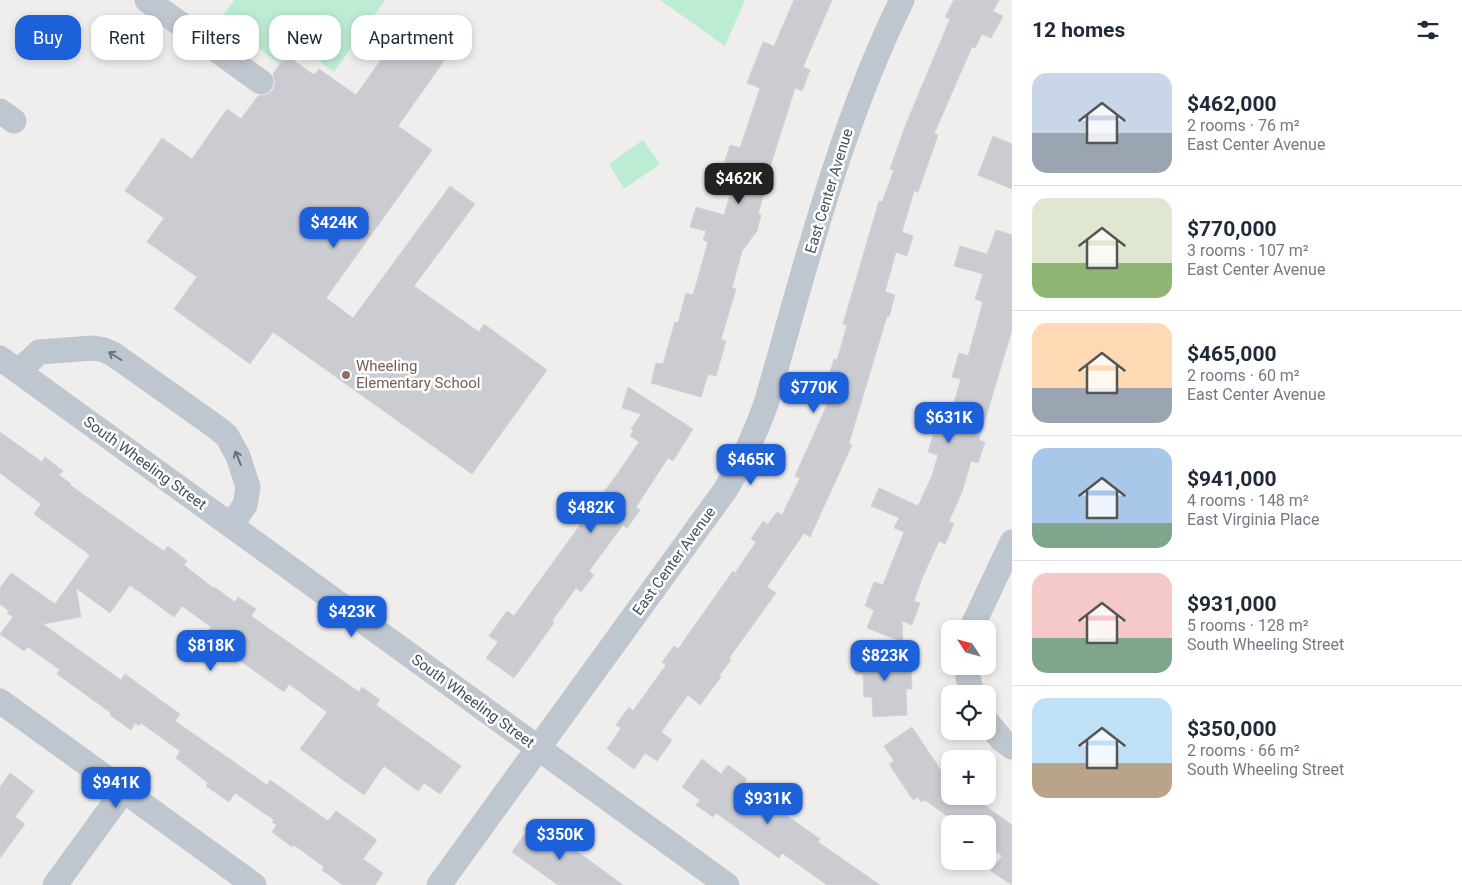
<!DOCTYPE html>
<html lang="en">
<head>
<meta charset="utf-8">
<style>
	body { margin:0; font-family:Roboto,sans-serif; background:#f6f6f7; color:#1f2937; height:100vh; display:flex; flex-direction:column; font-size:19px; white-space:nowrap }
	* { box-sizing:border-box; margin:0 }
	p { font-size:16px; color:#747a83 }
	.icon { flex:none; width:28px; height:28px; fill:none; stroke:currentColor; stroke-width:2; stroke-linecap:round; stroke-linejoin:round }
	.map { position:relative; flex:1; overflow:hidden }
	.drawer { display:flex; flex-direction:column; background:#fff; width:450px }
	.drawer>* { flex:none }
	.guide { position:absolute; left:15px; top:15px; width:475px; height:45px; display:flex; gap:10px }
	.needle { width:32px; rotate:306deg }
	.fabs { position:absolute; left:941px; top:620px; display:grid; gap:10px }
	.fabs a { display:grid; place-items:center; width:55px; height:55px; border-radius:10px; background:#fff; box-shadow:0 2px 8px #0003; font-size:25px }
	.price { position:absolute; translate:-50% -42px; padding:0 11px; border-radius:10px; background:#1d61da; color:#fff; font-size:16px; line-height:32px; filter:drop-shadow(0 1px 2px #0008) }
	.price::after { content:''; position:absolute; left:50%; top:30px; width:15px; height:11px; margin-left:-8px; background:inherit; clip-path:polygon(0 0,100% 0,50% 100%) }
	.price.current { background:#222; color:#fff }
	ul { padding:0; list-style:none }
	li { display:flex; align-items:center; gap:15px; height:125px; padding:0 20px }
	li+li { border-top:1px solid #e0e1e3 }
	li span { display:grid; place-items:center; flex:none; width:140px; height:100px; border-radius:15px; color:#555 }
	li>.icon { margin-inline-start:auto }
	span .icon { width:60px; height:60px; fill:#fffc; stroke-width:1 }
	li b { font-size:21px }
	h2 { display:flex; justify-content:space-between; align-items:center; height:60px; padding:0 20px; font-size:21px }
	.tag { padding:0 18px; border-radius:15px; background:#fff; box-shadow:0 2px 8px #0003; font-size:18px; line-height:45px }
	.tag.current { background:#1d61da; color:#fff }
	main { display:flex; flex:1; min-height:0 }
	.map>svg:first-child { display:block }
	.green { fill:#bcedd3 }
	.building { fill:#caccd2; stroke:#d1d3d9 }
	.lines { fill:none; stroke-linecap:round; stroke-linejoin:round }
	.minor { stroke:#bec6cf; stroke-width:25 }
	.oneway { stroke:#6a737d }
	.education-dot { fill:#8d6e63; stroke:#fff; stroke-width:2 }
	.labels { text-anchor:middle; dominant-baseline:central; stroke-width:5; stroke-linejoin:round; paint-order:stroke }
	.street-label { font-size:15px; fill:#464f5a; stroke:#fff }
	.education-label { font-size:15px; fill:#785e54; stroke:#fff; text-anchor:start }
</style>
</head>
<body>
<main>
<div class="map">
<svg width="1012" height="885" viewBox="0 0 1012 885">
	<rect width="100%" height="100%" fill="#f0eded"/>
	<!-- green -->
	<g class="green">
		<polygon points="234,0 385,0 334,72 295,43 280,64 223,22 223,15"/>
		<polygon points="660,0 745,0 725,46"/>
		<polygon points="643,140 660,164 624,189 609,164"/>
	</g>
	<!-- building -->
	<g class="building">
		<polygon points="794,0 832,0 803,67 810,70 802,91 795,88 771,164 762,193 764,193 758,214 761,215 757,231 742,251 732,288 736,289 721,339 726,341 716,376 708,374 701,397 651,383 656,363 663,364 675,322 678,323 686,293 693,295 708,242 703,240 706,231 690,227 696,207 724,215 738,168 724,164 730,145 740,148 760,88 747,83 763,42 774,46"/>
		<polygon points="954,0 999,0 993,11 1003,16 991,38 982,34 975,48 972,47 934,134 938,135 918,192 914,191 902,232 913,236 907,256 896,252 885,292 895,295 889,317 887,316 849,443 852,445 810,537 804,533 767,587 776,593 729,658 731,660 719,676 721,677 700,705 688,695 661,732 672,740 657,761 645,753 634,769 607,749 621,728 616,725 629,707 633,711 666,665 662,662 674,646 678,649 733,571 735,573 756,542 751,539 763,521 768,524 777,512 782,515 800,478 795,476 827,405 821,403 834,359 837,360 847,325 843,324 879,201 882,202 894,170 890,169 906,124 950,19 945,17"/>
		<polygon points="404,27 446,58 398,126 432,150 326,298 353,318 450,186 475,204 414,286 479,332 484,324 547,370 472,474 273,332 250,364 174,309 197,277 147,242 164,218 125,191 162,138 192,159 227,109 241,119 258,96 266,95 273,90 275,83 273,74 286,55 314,75 319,69 356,95"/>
		<polygon points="993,136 1012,144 1012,189 978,175"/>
		<polygon points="996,230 1012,235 1012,330 979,440 985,442 978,463 971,461 962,492 949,521 954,524 945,544 939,541 923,576 914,601 920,603 912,625 902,621 903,642 867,628 874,610 865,606 874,582 883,585 904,532 894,528 899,518 871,506 879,488 918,506 932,476 938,455 928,452 935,429 945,432 961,379 952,377 959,353 968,356 983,302 975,299 983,274 954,266 960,246 987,254"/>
		<polygon points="628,387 693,429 673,461 668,458 636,507 640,510 627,528 623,525 589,571 594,575 581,592 576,588 552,621 554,623 514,678 486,658 498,642 489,636 507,611 514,616 620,470 639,442 630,436 633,431 631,429 641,414 622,408"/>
		<polygon points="0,432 42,462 45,457 63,471 59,475 71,484 70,485 145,538 164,551 168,546 187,561 184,565 213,588 214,587 235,602 238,597 256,609 251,616 359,692 362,687 380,700 376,705 461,766 440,794 424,783 418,791 384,766 364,795 300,749 327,712 289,684 284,692 256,672 239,660 241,657 206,633 211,627 182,606 174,617 130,585 110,613 76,588 81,617 43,624 121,680 125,674 159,699 180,714 175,721 267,785 270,780 328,821 336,811 377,840 363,859 383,873 375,885 343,885 322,870 324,867 294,845 292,847 272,832 277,825 272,822 274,820 235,793 229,802 206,786 208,783 176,758 180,751 141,723 139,726 135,723 131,730 110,715 111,713 57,674 60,670 28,647 24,651 0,634 13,617 7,613 9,611 0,604 0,588 11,573 55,604 90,555 34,514 41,504 0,473"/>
		<polygon points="904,652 904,668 911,667 912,689 906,689 907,715 873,717 872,697 864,697 863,674 855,674 854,655"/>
		<polygon points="912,727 950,784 950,796 972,796 1012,825 1012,885 991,871 1002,856 988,845 988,824 958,824 925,800 921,802 918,797 913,800 889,764 894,761 884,746"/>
		<polygon points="702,759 721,774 728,765 747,779 743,785 820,839 818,842 880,885 827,885 782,853 779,858 716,813 713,817 696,805 700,800 682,787"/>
		<polygon points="10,773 34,791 15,817 25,824 0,858 0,787"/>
		<polygon points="532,824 554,840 556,836 623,885 558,885 512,852"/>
	</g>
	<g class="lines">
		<!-- minor -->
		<g class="minor">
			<polyline points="147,0 261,82"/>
			<polyline points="0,111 14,121"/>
			<polyline points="0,358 727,885"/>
			<polyline points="19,371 39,352 93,348 104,350 113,354 216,427 227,436 238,456 248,487 245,505 231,525"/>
			<polyline points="971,629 1012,542"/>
			<polyline points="967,666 968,677 972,694"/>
			<polyline points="0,701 254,885"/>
			<polyline points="988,723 1002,740 1012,747"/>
			<polyline points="55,885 124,790"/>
			<path d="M439 885 726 489C743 461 755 434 766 404 805 268 839 128 902 0"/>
		</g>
	</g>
	<!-- one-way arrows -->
	<defs><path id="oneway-shaft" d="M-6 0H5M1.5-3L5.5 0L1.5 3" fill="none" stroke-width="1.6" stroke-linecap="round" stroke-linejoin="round" transform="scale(1.25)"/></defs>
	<g class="oneway">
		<use href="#oneway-shaft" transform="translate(115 356) rotate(-148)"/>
		<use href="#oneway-shaft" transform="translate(238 458) rotate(-112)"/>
	</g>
	<!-- markers -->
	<circle class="education-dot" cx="346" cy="375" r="5"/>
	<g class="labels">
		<!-- street labels -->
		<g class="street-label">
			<text transform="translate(829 191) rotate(-73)">East Center Avenue</text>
			<text transform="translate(145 463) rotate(36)">South Wheeling Street</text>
			<text transform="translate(674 561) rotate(-54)">East Center Avenue</text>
			<text transform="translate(473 701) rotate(36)">South Wheeling Street</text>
		</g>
		<!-- education labels -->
		<g class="education-label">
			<text x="356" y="366">Wheeling<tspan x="356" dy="17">Elementary School</tspan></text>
		</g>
	</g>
</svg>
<div class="fabs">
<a><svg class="needle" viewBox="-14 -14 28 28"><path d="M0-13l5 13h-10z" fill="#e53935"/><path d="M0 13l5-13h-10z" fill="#747a83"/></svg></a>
<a><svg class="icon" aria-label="locate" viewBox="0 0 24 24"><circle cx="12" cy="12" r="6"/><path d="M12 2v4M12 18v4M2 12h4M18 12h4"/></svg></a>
<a>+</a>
<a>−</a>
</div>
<b class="price current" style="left:739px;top:205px">$462K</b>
<b class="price" style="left:334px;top:249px">$424K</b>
<b class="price" style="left:814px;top:414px">$770K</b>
<b class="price" style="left:949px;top:444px">$631K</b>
<b class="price" style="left:751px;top:486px">$465K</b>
<b class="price" style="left:591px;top:534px">$482K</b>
<b class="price" style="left:352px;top:638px">$423K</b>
<b class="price" style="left:211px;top:672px">$818K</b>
<b class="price" style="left:885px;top:682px">$823K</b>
<b class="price" style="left:116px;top:809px">$941K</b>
<b class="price" style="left:768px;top:825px">$931K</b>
<b class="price" style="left:560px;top:861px">$350K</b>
<div class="guide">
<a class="tag current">Buy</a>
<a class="tag">Rent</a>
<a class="tag">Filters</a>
<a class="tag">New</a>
<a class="tag">Apartment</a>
</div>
</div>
<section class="drawer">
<h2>12 homes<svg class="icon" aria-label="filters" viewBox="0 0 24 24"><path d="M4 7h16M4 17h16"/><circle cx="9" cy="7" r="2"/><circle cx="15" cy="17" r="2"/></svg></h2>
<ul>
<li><span style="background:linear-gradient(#c9d6e8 60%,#9aa5b1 0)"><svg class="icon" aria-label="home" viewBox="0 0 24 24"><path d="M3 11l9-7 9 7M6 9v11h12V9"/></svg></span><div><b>$462,000</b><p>2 rooms · 76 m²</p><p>East Center Avenue</p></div></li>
<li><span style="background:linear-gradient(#dfe7d0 65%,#8fb573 0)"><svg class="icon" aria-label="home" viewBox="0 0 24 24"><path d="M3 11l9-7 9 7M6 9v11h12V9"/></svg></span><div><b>$770,000</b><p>3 rooms · 107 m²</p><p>East Center Avenue</p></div></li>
<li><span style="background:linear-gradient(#ffd9b3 65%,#9aa5b1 0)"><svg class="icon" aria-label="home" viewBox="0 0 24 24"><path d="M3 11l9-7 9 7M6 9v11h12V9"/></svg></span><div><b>$465,000</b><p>2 rooms · 60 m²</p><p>East Center Avenue</p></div></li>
<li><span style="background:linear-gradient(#a9c7e8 75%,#7fa58c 0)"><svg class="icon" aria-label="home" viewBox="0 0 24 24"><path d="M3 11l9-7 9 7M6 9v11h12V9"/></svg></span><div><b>$941,000</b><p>4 rooms · 148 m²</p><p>East Virginia Place</p></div></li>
<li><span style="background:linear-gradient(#f6c9c9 65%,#7fa58c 0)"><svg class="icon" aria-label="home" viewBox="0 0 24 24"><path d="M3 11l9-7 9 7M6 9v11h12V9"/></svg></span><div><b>$931,000</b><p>5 rooms · 128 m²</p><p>South Wheeling Street</p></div></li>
<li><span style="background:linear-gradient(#bfe0f5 65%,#b9a48a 0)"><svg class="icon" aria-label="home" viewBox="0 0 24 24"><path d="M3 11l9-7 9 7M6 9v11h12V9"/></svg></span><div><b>$350,000</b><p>2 rooms · 66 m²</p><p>South Wheeling Street</p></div></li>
</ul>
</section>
</main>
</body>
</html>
